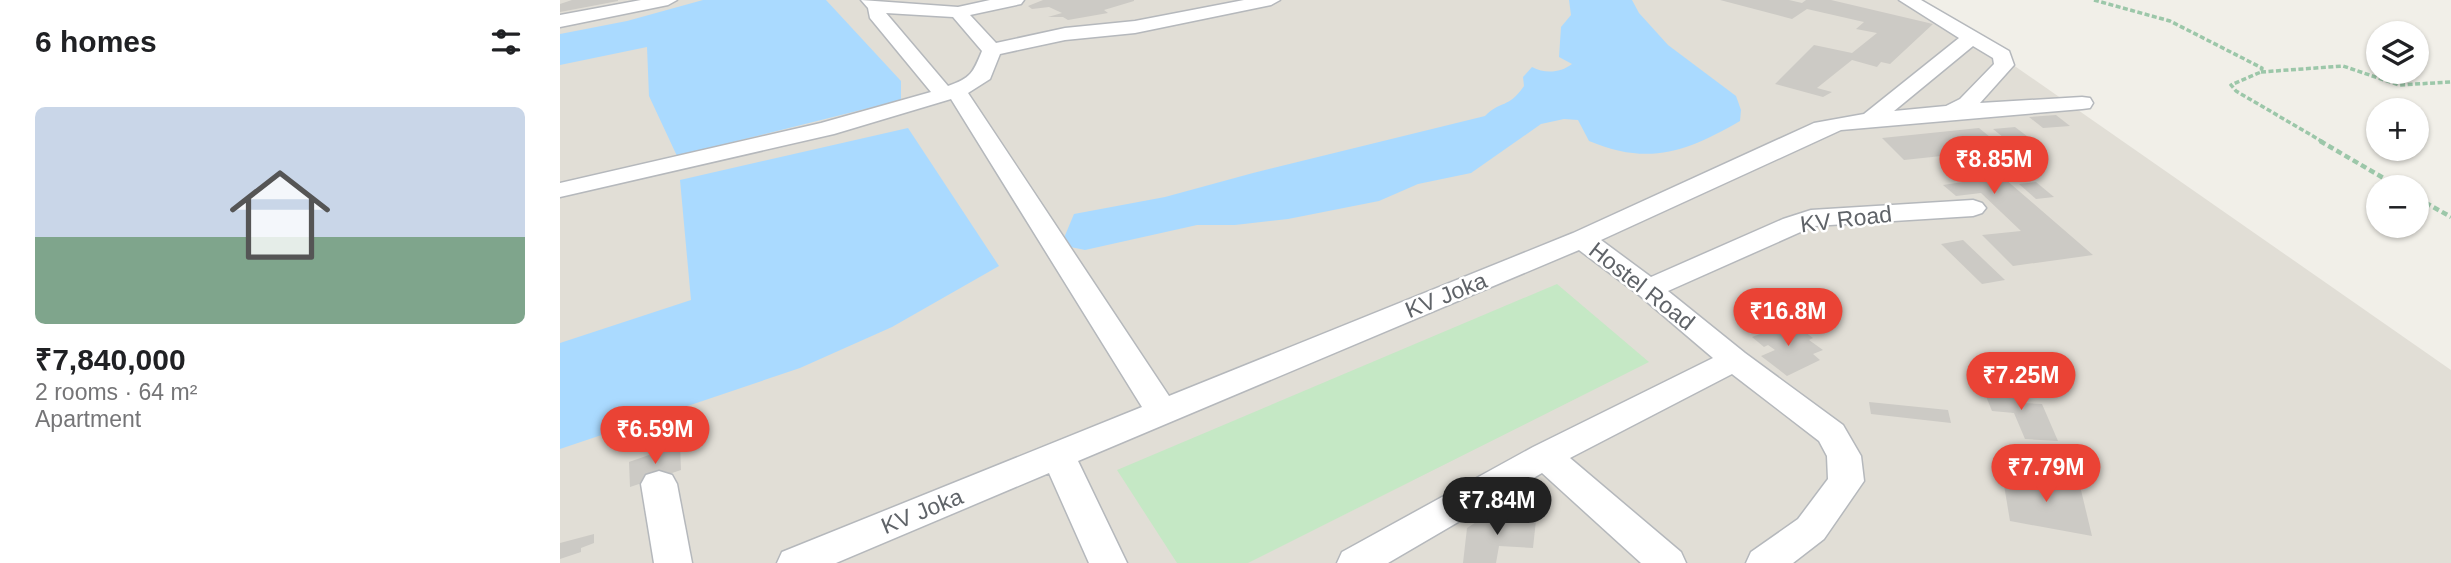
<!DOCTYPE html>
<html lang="en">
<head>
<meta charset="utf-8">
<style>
	body { margin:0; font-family:Arial,sans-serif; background:#f2f2f2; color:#202124; height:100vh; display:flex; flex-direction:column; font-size:26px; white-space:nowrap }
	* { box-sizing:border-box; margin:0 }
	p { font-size:23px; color:#757577 }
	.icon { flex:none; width:38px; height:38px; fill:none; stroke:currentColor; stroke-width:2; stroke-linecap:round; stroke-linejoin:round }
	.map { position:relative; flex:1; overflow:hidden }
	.drawer { display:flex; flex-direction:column; background:#fff; width:560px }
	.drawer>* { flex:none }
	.controls { position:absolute; left:1806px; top:21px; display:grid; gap:14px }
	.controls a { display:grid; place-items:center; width:63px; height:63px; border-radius:50%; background:#fff; box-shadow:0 2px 5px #0004; font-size:35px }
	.price { position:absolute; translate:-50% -60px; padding:0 16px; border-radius:24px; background:#ea4335; color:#fff; font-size:23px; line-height:46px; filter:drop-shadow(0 2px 4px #0008) }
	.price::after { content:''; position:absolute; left:50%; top:42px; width:21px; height:16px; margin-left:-10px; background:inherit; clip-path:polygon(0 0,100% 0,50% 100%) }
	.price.on { background:#222; color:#fff }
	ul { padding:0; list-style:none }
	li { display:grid; align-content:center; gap:14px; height:371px; padding:0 35px }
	li span { display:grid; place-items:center; height:217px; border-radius:10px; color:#555 }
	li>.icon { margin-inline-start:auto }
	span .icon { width:126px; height:126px; fill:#fffc; stroke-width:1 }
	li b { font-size:30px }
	h2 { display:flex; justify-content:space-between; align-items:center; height:84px; padding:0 35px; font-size:30px }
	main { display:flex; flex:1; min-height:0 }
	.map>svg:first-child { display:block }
	.education { fill:#e1ded6 }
	.green { fill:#c5e8c5 }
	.water { fill:#aadaff }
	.building { fill:#cccac5 }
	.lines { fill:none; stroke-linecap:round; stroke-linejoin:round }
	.minor-casing { stroke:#b5b8bc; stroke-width:3 }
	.path-far1 { stroke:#9cc7a9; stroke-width:3.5; stroke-dasharray:5 2.5; stroke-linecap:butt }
	.path { stroke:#9cc7a9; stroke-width:4.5; stroke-dasharray:6 3.5; stroke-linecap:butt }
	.minor { fill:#fff; fill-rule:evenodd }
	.labels { text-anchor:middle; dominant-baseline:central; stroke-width:5; stroke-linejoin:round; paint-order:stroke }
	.street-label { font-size:23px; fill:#5f6368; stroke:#fff }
</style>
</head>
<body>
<main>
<section class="drawer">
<h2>6 homes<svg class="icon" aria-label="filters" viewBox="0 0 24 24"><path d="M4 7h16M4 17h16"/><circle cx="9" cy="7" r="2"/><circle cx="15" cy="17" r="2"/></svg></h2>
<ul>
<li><span style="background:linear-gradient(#c9d6e8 60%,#7fa58c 0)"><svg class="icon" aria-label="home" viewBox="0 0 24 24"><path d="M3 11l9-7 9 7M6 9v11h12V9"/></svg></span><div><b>₹7,840,000</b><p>2 rooms · 64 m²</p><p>Apartment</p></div></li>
</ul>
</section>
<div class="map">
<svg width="1891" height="563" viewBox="0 0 1891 563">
	<rect width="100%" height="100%" fill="#f1efe8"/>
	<!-- education -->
	<polygon class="education" points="0,0 1360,0 1891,370 1891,563 0,563"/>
	<!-- green -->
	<polygon class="green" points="997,284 1089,362 688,563 617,563 557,470"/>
	<!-- water -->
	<g class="water">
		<polygon points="143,0 266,0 341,81 341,100 117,156 89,96 87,47 0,65 0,34 67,21"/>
		<path d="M1009 0H1072L1079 13 1108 45 1176 96 1181 110 1180 121C1126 152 1089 166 1029 141L1018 120 1004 119 981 124 911 173 858 184 819 201 728 219 675 225H637L525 250 501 245 514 214 605 197 693 173 925 116C941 100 948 109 964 86L963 77 972 67C985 74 1000 73 1012 64L999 57 1001 27 1011 15Z"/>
		<polygon points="348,128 439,266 332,327 240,368 0,449 0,343 131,300 120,180"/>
	</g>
	<!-- building -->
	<g class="building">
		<polygon points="12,0 58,0 58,1 0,12 0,4"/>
		<polygon points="483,0 574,0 574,1 544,10 548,13 508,20 503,17 488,17 502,13 489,7 472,9 468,6"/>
		<polygon points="1160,0 1229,0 1242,3 1246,0 1271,0 1373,24 1330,64 1321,62 1317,67 1292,60 1257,88 1272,92 1263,97 1215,84 1254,45 1292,53 1317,33 1296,29 1304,22 1247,9 1232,19"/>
		<polygon points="1496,115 1510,126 1483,128 1469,117"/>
		<polygon points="1455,127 1476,143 1454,146 1433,129"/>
		<polygon points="1419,128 1446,150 1402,154 1410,161 1423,160 1533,255 1453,266 1422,235 1461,231 1421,193 1396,196 1383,185 1403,182 1383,163 1398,162 1391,155 1344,160 1322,138"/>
		<polygon points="1476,182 1494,197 1476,199 1459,184"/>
		<polygon points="1403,240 1445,280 1422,284 1381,244"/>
		<polygon points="1229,320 1253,338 1249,340 1263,350 1253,354 1260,360 1227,376 1201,356 1215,350 1208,345 1204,347 1192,337 1200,334 1196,330 1204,326 1208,329 1214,327 1219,330 1223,328 1218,325"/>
		<polygon points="1421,384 1453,386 1461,403 1482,404 1498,441 1465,439 1454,413 1432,411"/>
		<polygon points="1309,402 1388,410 1391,423 1311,414"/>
		<polygon points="120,444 121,470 70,487 69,462"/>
		<polygon points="1442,473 1520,486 1532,536 1450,521"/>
		<polygon points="930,513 976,520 973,548 939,546 936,563 903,563 907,528"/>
		<polygon points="34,534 34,543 21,548 21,552 0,559 0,543"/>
	</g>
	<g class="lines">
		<defs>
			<g id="minor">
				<polygon points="81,0 117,0 108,5 0,27 0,15"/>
				<path d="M301 0 398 7 430 0H464L461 4 410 15 436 43 505 28 575 21 684 0H720L711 5 575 33 505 40 440 54 430 79 408 93 609 396 1013 233 1254 123 1304 114 1399 38 1339 0H1361L1449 51 1454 65 1420 103 1522 97 1530 98 1533 103 1530 108 1522 109 1281 130 1041 240 1091 277 1223 219 1251 210 1413 200 1422 203 1426 208 1422 213 1413 216 1254 226 1108 291 1185 353 1283 425 1301 456 1304 481 1264 539 1233 563H1186L1191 552 1238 519 1268 479 1267 456 1259 441 1172 374 1010 458 1121 552 1126 563H1081L982 473 828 563H777L782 552 973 447 1153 358 1079 295 1019 250 518 461 567 563H529L489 473 276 563H217L222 552 582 407 391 99 274 134 0 197V183L261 123 371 92 310 18 308 8ZM326 13 393 17 422 51C413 73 411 78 388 86ZM1413 46 1433 58 1434 64 1400 99 1386 106 1334 111Z"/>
				<polygon points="99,471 112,475 117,484 132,563 94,563 81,484 86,475"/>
			</g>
		</defs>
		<!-- minor casing -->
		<use href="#minor" class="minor-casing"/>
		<!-- path-far1 -->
		<g class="path-far1">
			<polyline points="1534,0 1610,21 1702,68 1701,72 1671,85 1676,91 1763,142"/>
			<polyline points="1701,72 1783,66 1839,85 1891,82"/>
		</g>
		<!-- path -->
		<g class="path">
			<polyline points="1760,141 1839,187"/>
			<polyline points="1857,198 1891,217"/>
		</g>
		<!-- minor -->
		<use href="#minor" class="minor"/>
	</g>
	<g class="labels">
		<!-- street labels -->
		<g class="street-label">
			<text transform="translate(1286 219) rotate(-7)">KV Road</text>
			<text transform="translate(1082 286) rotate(38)">Hostel Road</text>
			<text transform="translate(886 295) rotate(-22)">KV Joka</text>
			<text transform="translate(362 511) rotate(-22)">KV Joka</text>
		</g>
	</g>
</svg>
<div class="controls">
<a><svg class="icon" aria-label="layers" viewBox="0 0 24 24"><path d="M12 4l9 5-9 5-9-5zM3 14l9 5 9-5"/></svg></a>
<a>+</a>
<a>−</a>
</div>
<b class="price" style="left:1434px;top:196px">₹8.85M</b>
<b class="price" style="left:1228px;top:348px">₹16.8M</b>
<b class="price" style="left:1461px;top:412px">₹7.25M</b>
<b class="price" style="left:95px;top:466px">₹6.59M</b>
<b class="price" style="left:1486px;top:504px">₹7.79M</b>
<b class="price on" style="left:937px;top:537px">₹7.84M</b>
</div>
</main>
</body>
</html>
